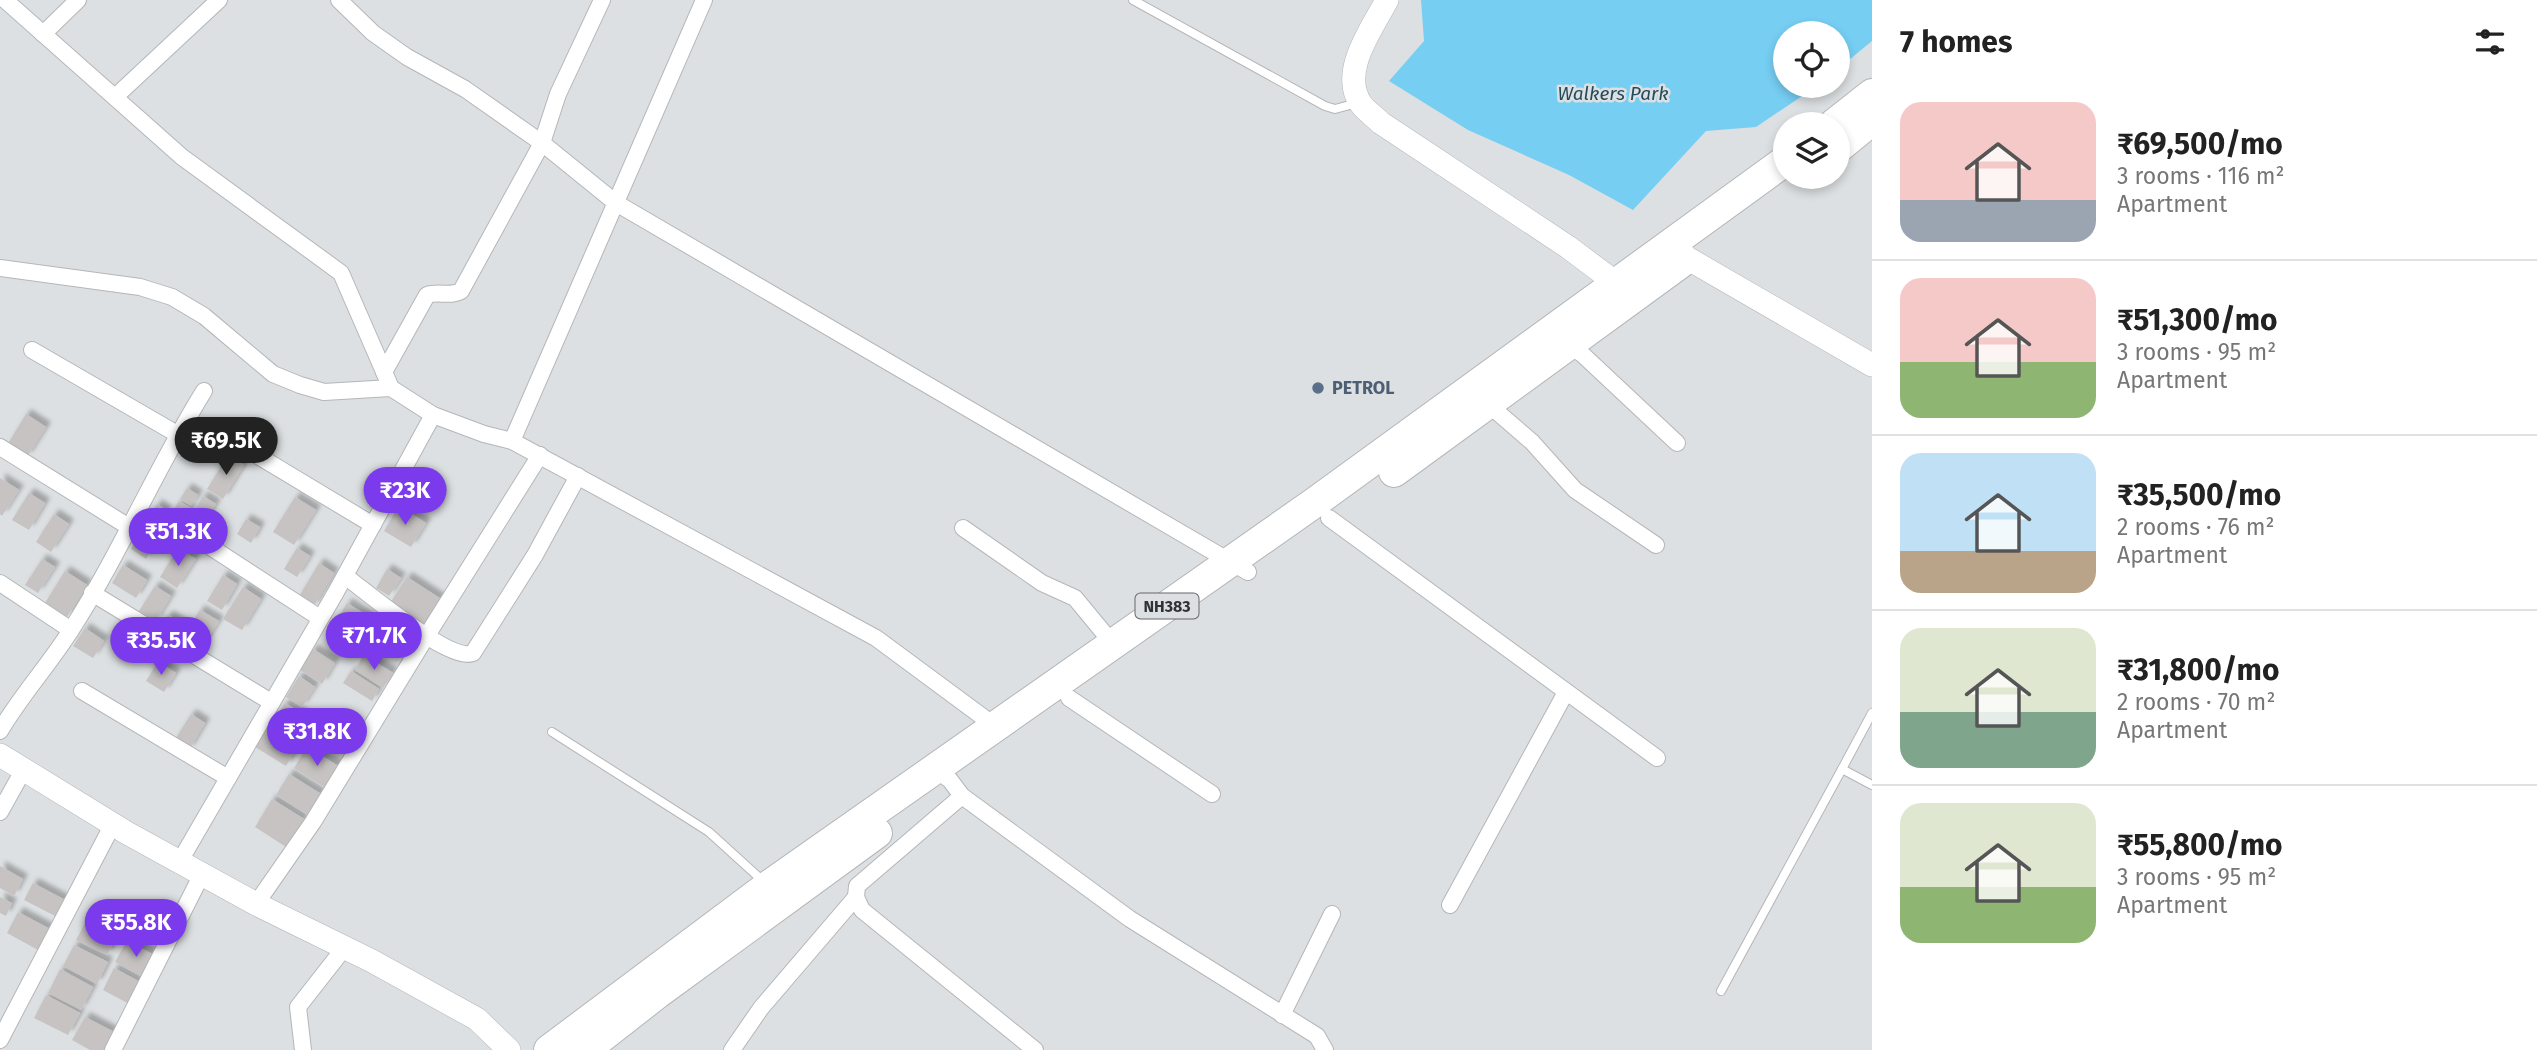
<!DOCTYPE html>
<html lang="en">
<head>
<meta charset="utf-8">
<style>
	body { margin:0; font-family:"Fira Sans",sans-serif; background:#f2f2f2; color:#222; height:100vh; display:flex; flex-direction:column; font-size:26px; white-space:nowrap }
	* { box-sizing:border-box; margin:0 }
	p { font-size:23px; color:#767676 }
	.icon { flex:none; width:38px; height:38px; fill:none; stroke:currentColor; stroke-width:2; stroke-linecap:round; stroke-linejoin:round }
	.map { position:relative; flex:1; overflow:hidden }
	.panel { display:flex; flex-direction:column; background:#fff; width:665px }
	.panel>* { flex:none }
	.controls { position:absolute; left:1773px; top:21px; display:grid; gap:14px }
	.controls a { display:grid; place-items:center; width:77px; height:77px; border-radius:50%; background:#fff; box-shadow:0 4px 10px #0003; font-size:35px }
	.price { position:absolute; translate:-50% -60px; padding:0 16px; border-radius:24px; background:#7c3aed; color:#fff; font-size:23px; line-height:46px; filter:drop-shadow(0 2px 4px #0008) }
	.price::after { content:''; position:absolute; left:50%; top:42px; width:21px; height:16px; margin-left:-10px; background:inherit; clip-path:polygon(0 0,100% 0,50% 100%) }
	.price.active { background:#222; color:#fff }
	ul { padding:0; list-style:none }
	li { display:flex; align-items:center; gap:21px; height:175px; padding:0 28px }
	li+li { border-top:2px solid #e0e0e0 }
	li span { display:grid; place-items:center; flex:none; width:196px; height:140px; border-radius:21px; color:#555 }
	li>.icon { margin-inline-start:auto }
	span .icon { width:84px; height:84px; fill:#fffc; stroke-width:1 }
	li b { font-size:30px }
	h2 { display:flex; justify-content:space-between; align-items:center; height:84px; padding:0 28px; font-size:30px }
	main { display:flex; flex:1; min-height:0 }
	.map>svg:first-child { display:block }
	.water { fill:#76cef2 }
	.building { fill:#c6c3c2; filter:url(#shadow) }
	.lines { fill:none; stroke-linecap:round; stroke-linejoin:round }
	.lane-casing { stroke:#b4b6b8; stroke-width:10 }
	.street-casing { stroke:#b4b6b8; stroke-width:18 }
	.secondary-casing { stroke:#b4b6b8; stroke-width:24 }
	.highway-casing { stroke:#b4b6b8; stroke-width:32 }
	.lane { stroke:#fff; stroke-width:8 }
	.street { stroke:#fff; stroke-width:16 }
	.secondary { stroke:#fff; stroke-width:23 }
	.highway { stroke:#fff; stroke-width:30 }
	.service-dot { fill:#5c6f8a; stroke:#dde0e2; stroke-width:2.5 }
	.labels { text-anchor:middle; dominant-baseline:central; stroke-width:5; stroke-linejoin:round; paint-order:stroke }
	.shield { fill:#dde0e2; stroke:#656668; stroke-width:2 }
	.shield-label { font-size:16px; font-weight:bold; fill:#323233 }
	.service-label { font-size:18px; font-weight:bold; fill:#4e5e75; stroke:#dde0e2; text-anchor:start }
	.water-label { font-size:19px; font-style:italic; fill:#244b5b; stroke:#dde0e2 }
</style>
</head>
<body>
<main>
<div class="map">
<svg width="1872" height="1050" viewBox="0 0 1872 1050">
	<defs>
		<filter id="shadow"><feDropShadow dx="5" dy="-5" stdDeviation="2" flood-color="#0004"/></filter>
	</defs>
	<rect width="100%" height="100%" fill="#dde0e2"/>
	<!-- water -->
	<polygon class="water" points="1421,0 1872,0 1872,41 1838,69 1838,33 1785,33 1785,86 1817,86 1756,127 1706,131 1633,210 1569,175 1468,130 1389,81 1424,41"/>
	<!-- building -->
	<g class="building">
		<polygon points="26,414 46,427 27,457 7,445"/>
		<polygon points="228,455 244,465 223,499 207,489"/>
		<polygon points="0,478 19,490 2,516 0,514"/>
		<polygon points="187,488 198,495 191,506 180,499"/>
		<polygon points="29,493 45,503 29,530 12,520"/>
		<polygon points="203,496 216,504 196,535 184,527"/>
		<polygon points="295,497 316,510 294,545 273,532"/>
		<polygon points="179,501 191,508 181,525 169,517"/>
		<polygon points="157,504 167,511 155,531 144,525"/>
		<polygon points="399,506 426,523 411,547 384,531"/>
		<polygon points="54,514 69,524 51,552 36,542"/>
		<polygon points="246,519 260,527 251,543 237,534"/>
		<polygon points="144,527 159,537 146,559 131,549"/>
		<polygon points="178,548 196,559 177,588 160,577"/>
		<polygon points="297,548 310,556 297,577 284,569"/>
		<polygon points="42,559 55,567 38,593 25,585"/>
		<polygon points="319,563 334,573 313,607 298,598"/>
		<polygon points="123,565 147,580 136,598 112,583"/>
		<polygon points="387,569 401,578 389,596 376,588"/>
		<polygon points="65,571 87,585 67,617 45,603"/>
		<polygon points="223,575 237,584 222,610 207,601"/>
		<polygon points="407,577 441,599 425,625 390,603"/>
		<polygon points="155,586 171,596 156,621 139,611"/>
		<polygon points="243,587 261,599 242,630 223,619"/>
		<polygon points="347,603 371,618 359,637 336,622"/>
		<polygon points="200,610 219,621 197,656 178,644"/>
		<polygon points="168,615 184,625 174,640 158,630"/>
		<polygon points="85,628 104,641 93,658 73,646"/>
		<polygon points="347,638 360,646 352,657 340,649"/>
		<polygon points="313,649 335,663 322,684 300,670"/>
		<polygon points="364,655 393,673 383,688 355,670"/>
		<polygon points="158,662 176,673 164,692 146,681"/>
		<polygon points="351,671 379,689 372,701 343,683"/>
		<polygon points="299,676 315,687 302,707 286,697"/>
		<polygon points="285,703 317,723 304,743 272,723"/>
		<polygon points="191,714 205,723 189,750 174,741"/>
		<polygon points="267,726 298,746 286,766 255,747"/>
		<polygon points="307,747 340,767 327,789 294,768"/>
		<polygon points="289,774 321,794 308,815 276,795"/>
		<polygon points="272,799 304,819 286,847 255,827"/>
		<polygon points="0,866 23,879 14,896 0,888"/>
		<polygon points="33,883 67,901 59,918 24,900"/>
		<polygon points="0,897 12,903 6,916 0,913"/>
		<polygon points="18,912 50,929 38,950 7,933"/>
		<polygon points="88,918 118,934 107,955 76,940"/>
		<polygon points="127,941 156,956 145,978 115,962"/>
		<polygon points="74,945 108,962 97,984 63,966"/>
		<polygon points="114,968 142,983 131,1005 103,990"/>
		<polygon points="60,969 93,987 81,1010 48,993"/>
		<polygon points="46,995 80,1013 68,1035 34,1018"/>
		<polygon points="85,1017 116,1033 108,1050 90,1050 72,1040"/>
	</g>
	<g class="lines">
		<defs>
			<g id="lane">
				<polyline points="1133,0 1325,106 1335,109 1357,103"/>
				<polyline points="552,732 709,832 763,881"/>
				<polyline points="1842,769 1872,713"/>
				<polyline points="1721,991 1842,769 1872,785"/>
			</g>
			<g id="street">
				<polyline points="5,0 182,157 341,273 391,388 433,415"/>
				<polyline points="339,0 373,33 407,57 465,89 542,143 616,203 1248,572"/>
				<polyline points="43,34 78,0"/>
				<polyline points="115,97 219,0"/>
				<polyline points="0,268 140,287 172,297 204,316 273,374 300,385 324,392 391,388"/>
				<polyline points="1568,345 1582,354 1677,443"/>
				<polyline points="32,350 177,434"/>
				<path d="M384 372 427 295C439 291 450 297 461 291L542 143 558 94 602 0"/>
				<polyline points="1488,404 1532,442 1575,490 1656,545"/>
				<polyline points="225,436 373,525"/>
				<polyline points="512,441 704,0"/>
				<polyline points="0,447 129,527"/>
				<polyline points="1329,518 1657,758"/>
				<polyline points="169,520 320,618"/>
				<polyline points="963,528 1042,583 1075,598 1113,644"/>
				<path d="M345 576C367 592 450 663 473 653L535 555 578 476"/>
				<polyline points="0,583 71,630"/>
				<polyline points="92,593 271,702"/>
				<polyline points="82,691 228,778"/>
				<polyline points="1069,698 1212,794"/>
				<path d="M0 731C21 695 49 665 71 630 120 554 156 468 204 391"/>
				<polyline points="934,768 950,780 962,796 1130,919 1317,1036 1325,1050"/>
				<polyline points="962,796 857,886 856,897 862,910 1035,1050"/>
				<polyline points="0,812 24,769"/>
				<polyline points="180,861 336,592 433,415 484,434 512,441 876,638 995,726"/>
				<polyline points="256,904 313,822 426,637 540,455"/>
				<polyline points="1450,905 1566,692"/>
				<polyline points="1282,1015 1332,914"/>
				<polyline points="0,1040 113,824"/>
				<polyline points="113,1050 202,874"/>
				<polyline points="303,1050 298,1007 345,947"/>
				<polyline points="732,1050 761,1008 856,897"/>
			</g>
			<g id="secondary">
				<path d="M1387 0C1372 29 1339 72 1361 104 1366 111 1375 117 1381 123L1568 247 1616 283"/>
				<polyline points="1672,244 1687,258 1872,365"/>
				<polyline points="0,755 127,833 256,904 372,961 477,1019 509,1050"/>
			</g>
			<g id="highway">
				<polyline points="1834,124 1872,94"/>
				<polyline points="1838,148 1872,120"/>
				<polyline points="1394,472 1682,262"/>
				<polyline points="549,1050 768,886 1314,503 1785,161"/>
				<polyline points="585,1050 658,993 877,833"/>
			</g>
		</defs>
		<!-- lane casing -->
		<use href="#lane" class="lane-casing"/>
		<!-- street casing -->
		<use href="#street" class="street-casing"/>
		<!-- secondary casing -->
		<use href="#secondary" class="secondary-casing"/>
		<!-- highway casing -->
		<use href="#highway" class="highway-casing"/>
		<!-- lane -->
		<use href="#lane" class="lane"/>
		<!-- street -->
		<use href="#street" class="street"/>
		<!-- secondary -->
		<use href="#secondary" class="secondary"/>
		<!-- highway -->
		<use href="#highway" class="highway"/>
	</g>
	<!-- markers -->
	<circle class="service-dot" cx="1318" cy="388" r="7"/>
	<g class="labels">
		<!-- shield labels -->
		<rect class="shield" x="1135.5" y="593.5" width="63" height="25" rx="5"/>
		<g class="shield-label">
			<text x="1167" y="606">NH383</text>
		</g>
		<!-- service labels -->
		<g class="service-label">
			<text x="1332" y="388">PETROL</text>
		</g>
		<!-- water labels -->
		<g class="water-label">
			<text x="1613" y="93">Walkers Park</text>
		</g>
	</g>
</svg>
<div class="controls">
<a><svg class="icon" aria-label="locate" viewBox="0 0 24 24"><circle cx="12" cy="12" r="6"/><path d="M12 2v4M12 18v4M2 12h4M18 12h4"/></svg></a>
<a><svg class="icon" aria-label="layers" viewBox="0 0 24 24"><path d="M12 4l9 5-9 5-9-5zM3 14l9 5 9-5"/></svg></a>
</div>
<b class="price active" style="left:226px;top:477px">₹69.5K</b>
<b class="price" style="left:405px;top:527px">₹23K</b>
<b class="price" style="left:178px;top:568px">₹51.3K</b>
<b class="price" style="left:374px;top:672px">₹71.7K</b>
<b class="price" style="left:161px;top:677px">₹35.5K</b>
<b class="price" style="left:317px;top:768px">₹31.8K</b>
<b class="price" style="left:136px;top:959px">₹55.8K</b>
</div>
<section class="panel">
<h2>7 homes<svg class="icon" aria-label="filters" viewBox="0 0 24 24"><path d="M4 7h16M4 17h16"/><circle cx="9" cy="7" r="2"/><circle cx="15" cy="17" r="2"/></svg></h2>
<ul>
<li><span style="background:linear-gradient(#f6c9c9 70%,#9aa5b1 0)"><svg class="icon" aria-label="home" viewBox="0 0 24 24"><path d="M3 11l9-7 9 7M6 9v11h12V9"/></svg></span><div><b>₹69,500/mo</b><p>3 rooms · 116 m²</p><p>Apartment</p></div></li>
<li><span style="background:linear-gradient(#f6c9c9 60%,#8fb573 0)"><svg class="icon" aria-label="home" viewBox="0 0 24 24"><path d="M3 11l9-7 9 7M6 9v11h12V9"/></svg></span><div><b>₹51,300/mo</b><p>3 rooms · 95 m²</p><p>Apartment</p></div></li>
<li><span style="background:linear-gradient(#bfe0f5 70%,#b9a48a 0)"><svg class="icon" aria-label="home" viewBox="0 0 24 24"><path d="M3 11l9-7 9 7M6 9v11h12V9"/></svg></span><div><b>₹35,500/mo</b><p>2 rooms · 76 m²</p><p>Apartment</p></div></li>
<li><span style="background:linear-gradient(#dfe7d0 60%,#7fa58c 0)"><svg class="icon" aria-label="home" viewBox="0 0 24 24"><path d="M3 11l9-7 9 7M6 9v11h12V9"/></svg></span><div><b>₹31,800/mo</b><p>2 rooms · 70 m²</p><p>Apartment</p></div></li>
<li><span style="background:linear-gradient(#dfe7d0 60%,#8fb573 0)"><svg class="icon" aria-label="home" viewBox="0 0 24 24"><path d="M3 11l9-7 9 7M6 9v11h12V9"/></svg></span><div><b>₹55,800/mo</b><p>3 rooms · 95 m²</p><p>Apartment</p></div></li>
</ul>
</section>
</main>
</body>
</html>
